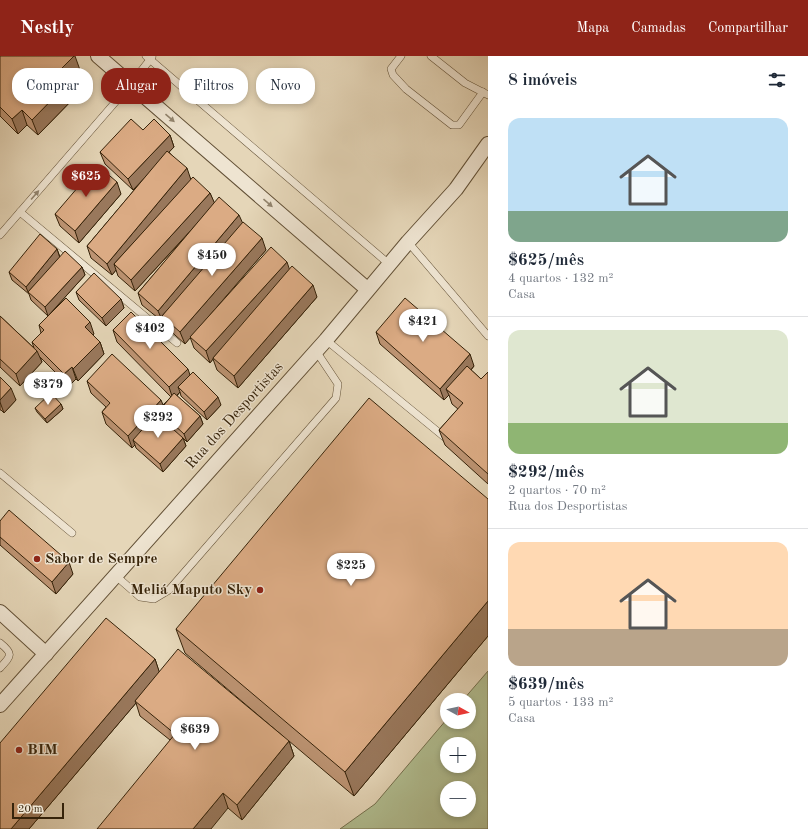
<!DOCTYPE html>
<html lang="pt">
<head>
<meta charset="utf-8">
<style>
	body { margin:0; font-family:"Old Standard TT",serif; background:#f2f2f3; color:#1f2937; height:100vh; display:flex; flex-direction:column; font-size:15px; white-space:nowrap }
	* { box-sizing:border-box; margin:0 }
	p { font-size:13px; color:#747a83 }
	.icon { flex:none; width:22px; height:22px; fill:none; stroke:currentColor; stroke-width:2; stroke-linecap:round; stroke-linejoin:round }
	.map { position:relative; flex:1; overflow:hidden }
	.side { display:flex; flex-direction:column; background:#fff; width:320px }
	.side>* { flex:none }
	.guide { position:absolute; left:12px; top:12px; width:380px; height:36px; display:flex; gap:8px }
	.needle { width:26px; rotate:98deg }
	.fabs { position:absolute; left:440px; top:637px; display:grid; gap:8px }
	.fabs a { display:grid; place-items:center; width:36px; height:36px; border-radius:50%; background:#fff; box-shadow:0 2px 6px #0003; font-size:20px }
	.scale { position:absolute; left:12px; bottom:10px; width:52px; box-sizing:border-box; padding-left:4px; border:2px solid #36230a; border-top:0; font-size:11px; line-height:14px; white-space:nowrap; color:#36230a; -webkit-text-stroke:3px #eee4d1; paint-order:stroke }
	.price { position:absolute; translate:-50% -34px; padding:0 9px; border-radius:14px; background:#fff; color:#222; font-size:13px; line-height:26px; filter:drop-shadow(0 1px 2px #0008) }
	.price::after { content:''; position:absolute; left:50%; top:24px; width:12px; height:9px; margin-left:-6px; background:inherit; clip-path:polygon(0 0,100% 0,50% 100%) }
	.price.current { background:#8f2418; color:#fff }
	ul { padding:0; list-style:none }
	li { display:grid; align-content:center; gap:8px; height:212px; padding:0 20px }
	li+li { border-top:1px solid #e0e1e3 }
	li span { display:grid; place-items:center; height:124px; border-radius:12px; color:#555 }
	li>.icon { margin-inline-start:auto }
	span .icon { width:72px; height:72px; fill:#fffc; stroke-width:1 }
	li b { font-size:17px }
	h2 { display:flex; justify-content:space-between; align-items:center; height:48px; padding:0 20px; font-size:17px }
	.chip { padding:0 14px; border-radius:16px; background:#fff; box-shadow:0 2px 6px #0003; font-size:14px; line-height:36px }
	.chip.current { background:#8f2418; color:#fff }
	header { display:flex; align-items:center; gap:24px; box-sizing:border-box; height:56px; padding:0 20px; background:#8f2418; color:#fff }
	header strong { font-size:19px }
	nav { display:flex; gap:22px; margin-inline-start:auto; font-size:14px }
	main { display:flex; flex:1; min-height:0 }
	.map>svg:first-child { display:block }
	.green { fill:#b1be91; stroke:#74704e; fill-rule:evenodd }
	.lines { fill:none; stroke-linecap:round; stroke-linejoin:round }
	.service-casing { stroke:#625036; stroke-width:8 }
	.minor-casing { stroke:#625036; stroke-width:16 }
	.service { stroke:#eee4d1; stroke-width:7 }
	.minor { stroke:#eee4d1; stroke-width:14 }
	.wall { fill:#bc9372; stroke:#36230a }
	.shaded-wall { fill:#99785c; stroke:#36230a }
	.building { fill:#dbab84; stroke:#36230a }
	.oneway { fill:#92846e }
	.poi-dot { fill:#8f2418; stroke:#eee4d1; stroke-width:1.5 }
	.labels { text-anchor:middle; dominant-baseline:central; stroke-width:3; stroke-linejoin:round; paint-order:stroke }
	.street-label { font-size:15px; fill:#36230a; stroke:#eee4d1 }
	.poi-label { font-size:15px; font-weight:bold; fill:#36230a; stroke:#eee4d1; text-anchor:start }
</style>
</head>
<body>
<header>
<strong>Nestly</strong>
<nav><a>Mapa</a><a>Camadas</a><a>Compartilhar</a></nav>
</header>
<main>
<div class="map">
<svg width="488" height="773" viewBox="0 0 488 773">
	<rect width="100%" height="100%" fill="#e5d6b8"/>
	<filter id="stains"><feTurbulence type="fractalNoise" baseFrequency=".005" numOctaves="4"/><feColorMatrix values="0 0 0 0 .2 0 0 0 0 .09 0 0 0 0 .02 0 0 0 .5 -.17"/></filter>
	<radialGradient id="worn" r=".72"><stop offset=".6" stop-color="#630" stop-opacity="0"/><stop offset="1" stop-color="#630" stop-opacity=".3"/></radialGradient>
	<!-- green -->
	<path class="green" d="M488 615V773H340L375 748 447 663V666H469V644H463ZM447 688H469V710H447ZM447 732H469V754H447Z"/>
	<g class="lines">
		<defs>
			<g id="service">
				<polyline points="146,0 389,208"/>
				<polyline points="401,0 391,13 393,19 406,33 452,69 459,69 483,36"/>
				<polyline points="431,0 465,27 488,39"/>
				<polyline points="20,156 177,287"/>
				<polyline points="0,179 131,28 152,1"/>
				<polyline points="408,186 488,280"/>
				<polyline points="326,284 448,384"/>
				<polyline points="0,417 72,477"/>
				<polyline points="116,520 140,541 154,543 169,534 336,342 338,328 316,295"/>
				<path d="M0 587C14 598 11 600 0 612"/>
			</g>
			<g id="minor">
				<polyline points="98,0 367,233"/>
				<polyline points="0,556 46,598"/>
				<polyline points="0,649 326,284 408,186 456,133 488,88"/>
			</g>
		</defs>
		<!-- service casing -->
		<use href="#service" class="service-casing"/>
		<!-- minor casing -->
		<use href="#minor" class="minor-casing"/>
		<!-- service -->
		<use href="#service" class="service"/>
		<!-- minor -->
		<use href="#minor" class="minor"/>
	</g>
	<!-- wall -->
	<g class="wall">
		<polygon points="0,0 80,14 69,26 75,41 38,79 27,69 18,78 0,60"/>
		<polygon points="143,74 170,79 174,91 169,96 191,123 210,137 214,147 242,166 266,194 212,256 289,213 317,241 238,332 217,314 213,303 210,307 194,292 190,281 185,288 166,271 164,265 163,266 142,249 138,237 189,177 135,235 118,220 116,214 112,219 91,202 87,190 141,126 133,134 105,108 100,96"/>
		<polygon points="121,138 79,187 60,170 55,158"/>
		<polygon points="57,193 60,201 82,211 85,219 48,260 31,244 29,238 12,224 9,216"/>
		<polygon points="76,236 121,243 124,252 106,270 79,244"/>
		<polygon points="0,260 34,292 32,286 41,277 39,269 94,278 93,279 100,286 104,298 78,325 76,323 69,330 40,301 42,306 20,330 0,311"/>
		<polygon points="113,274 190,319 221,349 207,364 181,340 180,336 177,340 200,360 203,368 187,386 183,382 186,390 163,416 136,392 135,389 132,392 106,368 102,356 106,351 91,337 87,325 163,349 171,341 117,286"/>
		<polygon points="376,276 474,310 471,314 481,323 488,316 488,428 445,389 439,374 458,353 452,348 449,339 444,344 380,288"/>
		<polygon points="0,321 16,344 4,357 1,354 0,354"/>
		<polygon points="61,348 63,353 47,367 37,356 35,352"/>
		<polygon points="488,443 488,580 354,740 289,685 294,700 242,764 228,752 170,684 140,660 136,647 29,773 0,773 155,603 159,616 284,681 185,597 176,573"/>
		<polygon points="0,465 73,518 56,538 0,489"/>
	</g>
	<!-- shaded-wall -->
	<g class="shaded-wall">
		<polygon points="74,0 75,0 80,14 64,30 59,15"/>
		<polygon points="69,26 75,41 38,79 32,64"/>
		<polygon points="22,54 27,69 18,78 12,63"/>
		<polygon points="170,79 174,91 133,134 128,123"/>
		<polygon points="187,112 191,124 114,208 116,214 112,219 107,208"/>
		<polygon points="117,126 121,138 79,187 75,175"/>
		<polygon points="210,137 215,148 135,235 131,224"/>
		<polygon points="239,159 244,170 162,260 164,265 163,266 158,255"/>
		<polygon points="262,182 266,194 185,288 180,276"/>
		<polygon points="57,193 60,202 28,236 26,231"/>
		<polygon points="287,206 291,218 213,302 213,303 210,307 206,295"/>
		<polygon points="82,211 85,219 48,260 45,251"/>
		<polygon points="313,229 317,241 238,332 234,320"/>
		<polygon points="121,243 124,252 106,270 102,262"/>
		<polygon points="90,266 94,278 89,283 85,271"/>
		<polygon points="100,286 104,298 78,325 73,313"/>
		<polygon points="37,295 42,306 20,330 16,318"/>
		<polygon points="470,298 474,310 451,337 446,333 449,339 444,344 440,333"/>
		<polygon points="72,311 76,323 69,330 64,318"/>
		<polygon points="188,313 192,325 178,331 180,336 173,343 169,331"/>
		<polygon points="11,332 16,344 4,357 0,346 0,344"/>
		<polygon points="218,341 221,349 207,364 204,356"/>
		<polygon points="161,344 166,356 159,355 161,361 137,387 133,384 135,389 132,392 128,380"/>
		<polygon points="61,348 63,353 47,367 45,363"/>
		<polygon points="200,360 203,368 187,386 184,378"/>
		<polygon points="183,382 186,390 163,416 160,408"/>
		<polygon points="69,506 73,518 56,538 52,526"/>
		<polygon points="488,545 488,580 354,740 345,716"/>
		<polygon points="155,603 160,618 135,645 136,647 29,773 11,773"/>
		<polygon points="289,685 294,700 242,764 237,749"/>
		<polygon points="223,737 228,752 211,773 193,773"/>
	</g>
	<!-- building -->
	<g class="building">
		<polygon points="0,0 74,0 59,15 69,26 32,64 22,54 12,63 0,51"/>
		<polygon points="131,63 143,74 154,63 170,79 128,123 100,96"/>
		<polygon points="167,95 187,112 107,208 87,190"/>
		<polygon points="97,109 117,126 75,175 55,158"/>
		<polygon points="193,121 210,137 131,224 114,208"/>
		<polygon points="219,141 239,159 158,255 138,237"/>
		<polygon points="243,166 262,182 180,276 162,260"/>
		<polygon points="40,178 57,193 26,231 9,216"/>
		<polygon points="271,191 287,206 206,295 190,281"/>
		<polygon points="65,195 82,211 45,251 28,236"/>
		<polygon points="292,210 313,229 234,320 213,302"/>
		<polygon points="94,217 121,243 102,262 76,236"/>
		<polygon points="66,242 90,266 85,271 100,286 73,313 72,311 64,318 32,286 44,274 39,269"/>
		<polygon points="405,242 470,298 440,333 376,276"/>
		<polygon points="131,256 188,313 169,331 113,274"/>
		<polygon points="0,260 37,295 16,318 0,303"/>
		<polygon points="112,298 161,344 128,380 102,356 110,347 87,325"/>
		<polygon points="467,310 481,323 488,316 488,418 439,374 463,347 446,333"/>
		<polygon points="193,316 218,341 204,356 178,331"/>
		<polygon points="0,321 11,332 0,344"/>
		<polygon points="51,337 61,348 45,363 35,352"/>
		<polygon points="174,337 200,360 184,378 159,355"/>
		<polygon points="369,342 488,443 488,545 345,716 176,573"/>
		<polygon points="156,358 183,382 160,408 133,384"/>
		<polygon points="9,454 69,506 52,526 0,481 0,465"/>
		<polygon points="106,562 155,603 11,773 0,773 0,687"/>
		<polygon points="178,593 289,685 237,749 223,737 193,773 97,773 175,678 135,645"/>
	</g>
	<!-- one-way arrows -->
	<defs><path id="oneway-solid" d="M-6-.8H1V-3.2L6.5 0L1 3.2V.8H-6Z"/></defs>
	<g class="oneway">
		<use href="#oneway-solid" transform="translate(170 62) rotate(41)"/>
		<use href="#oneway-solid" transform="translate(35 139) rotate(-49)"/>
		<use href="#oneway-solid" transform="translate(268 147) rotate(41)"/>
	</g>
	<!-- markers -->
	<g class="poi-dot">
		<circle cx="37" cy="503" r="4"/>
		<circle cx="260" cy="534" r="4"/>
		<circle cx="19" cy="694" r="4"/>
	</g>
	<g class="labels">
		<!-- street labels -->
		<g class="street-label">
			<text transform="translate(235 360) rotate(-48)">Rua dos Desportistas</text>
		</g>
		<!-- poi labels -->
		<g class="poi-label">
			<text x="45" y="503">Sabor de Sempre</text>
			<text x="252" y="534" text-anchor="end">Meliá Maputo Sky</text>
			<text x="27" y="694">BIM</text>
		</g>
	</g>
	<rect width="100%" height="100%" filter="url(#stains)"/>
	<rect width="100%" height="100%" fill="url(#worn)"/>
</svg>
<div class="fabs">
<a><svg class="needle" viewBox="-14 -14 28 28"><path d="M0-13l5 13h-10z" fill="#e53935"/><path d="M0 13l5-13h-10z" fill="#747a83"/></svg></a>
<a>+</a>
<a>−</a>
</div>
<div class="scale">20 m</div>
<b class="price current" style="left:86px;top:142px">$625</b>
<b class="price" style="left:212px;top:221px">$450</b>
<b class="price" style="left:423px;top:287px">$421</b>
<b class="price" style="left:150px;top:294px">$402</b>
<b class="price" style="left:48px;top:350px">$379</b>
<b class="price" style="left:158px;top:383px">$292</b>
<b class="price" style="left:351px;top:531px">$225</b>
<b class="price" style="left:195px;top:695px">$639</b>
<div class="guide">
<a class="chip">Comprar</a>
<a class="chip current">Alugar</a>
<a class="chip">Filtros</a>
<a class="chip">Novo</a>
</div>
</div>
<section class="side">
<h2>8 imóveis<svg class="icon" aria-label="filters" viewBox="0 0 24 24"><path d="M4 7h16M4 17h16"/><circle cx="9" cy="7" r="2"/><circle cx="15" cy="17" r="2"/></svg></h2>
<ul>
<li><span style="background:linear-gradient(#bfe0f5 75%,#7fa58c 0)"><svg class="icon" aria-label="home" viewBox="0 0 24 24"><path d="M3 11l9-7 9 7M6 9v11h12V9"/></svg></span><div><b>$625/mês</b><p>4 quartos · 132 m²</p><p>Casa</p></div></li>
<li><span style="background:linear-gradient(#dfe7d0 75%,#8fb573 0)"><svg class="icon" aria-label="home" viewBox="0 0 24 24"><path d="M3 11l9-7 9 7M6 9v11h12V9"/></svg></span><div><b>$292/mês</b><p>2 quartos · 70 m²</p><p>Rua dos Desportistas</p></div></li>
<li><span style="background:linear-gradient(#ffd9b3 70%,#b9a48a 0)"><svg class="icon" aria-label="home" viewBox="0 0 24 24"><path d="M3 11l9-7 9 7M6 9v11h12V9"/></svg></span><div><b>$639/mês</b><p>5 quartos · 133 m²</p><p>Casa</p></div></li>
</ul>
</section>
</main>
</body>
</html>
